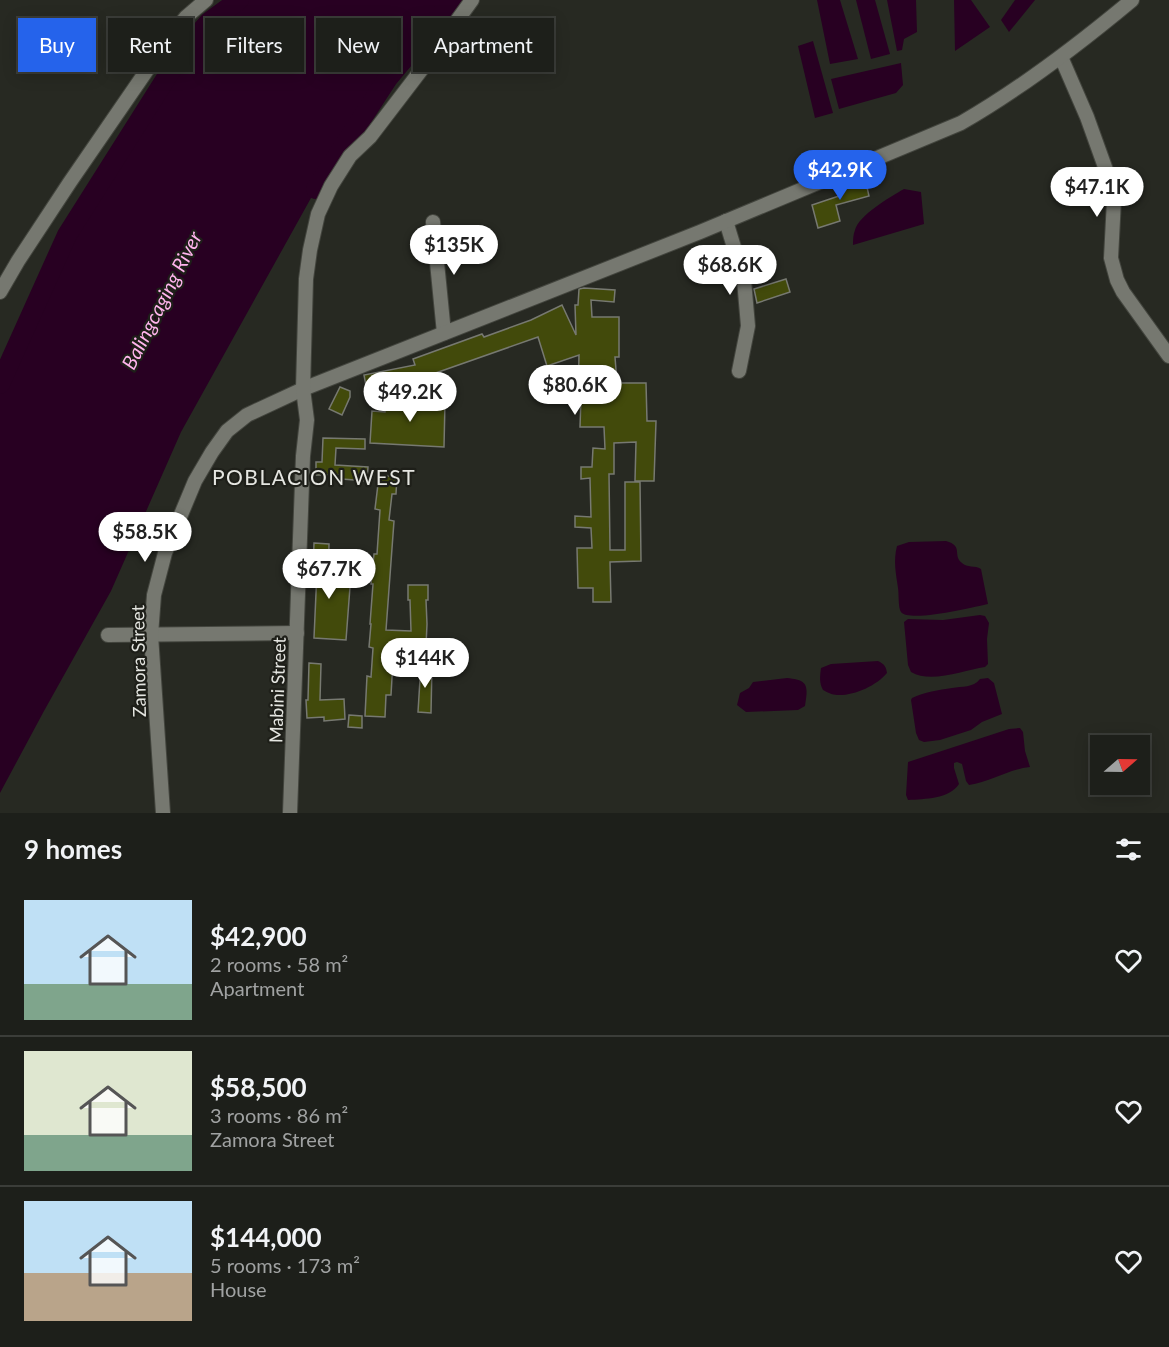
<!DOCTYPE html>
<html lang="en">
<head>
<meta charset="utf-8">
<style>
	body { margin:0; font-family:Lato,sans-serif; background:#252723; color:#f1f3f6; height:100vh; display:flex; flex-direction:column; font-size:22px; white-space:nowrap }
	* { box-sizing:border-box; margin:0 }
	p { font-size:20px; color:#a0a2a2 }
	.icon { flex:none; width:33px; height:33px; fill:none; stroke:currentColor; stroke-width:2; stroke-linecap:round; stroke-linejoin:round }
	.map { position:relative; height:813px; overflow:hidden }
	.side { display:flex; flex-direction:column; background:#1d1f1a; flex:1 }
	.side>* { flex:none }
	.guide { position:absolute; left:18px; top:18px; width:600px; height:54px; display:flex; gap:12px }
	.needle { width:39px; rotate:70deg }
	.buttons { position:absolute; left:1090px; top:735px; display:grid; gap:12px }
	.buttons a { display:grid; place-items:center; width:60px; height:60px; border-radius:0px; background:#1d1f1a; box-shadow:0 3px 15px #0003,0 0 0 2px #3b3d39; font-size:30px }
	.price { position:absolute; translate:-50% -51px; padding:0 14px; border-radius:21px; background:#fff; color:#222; font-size:20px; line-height:39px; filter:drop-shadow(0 2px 3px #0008) }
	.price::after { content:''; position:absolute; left:50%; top:36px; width:18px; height:14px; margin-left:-9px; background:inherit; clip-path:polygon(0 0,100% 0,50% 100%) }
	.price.active { background:#2563eb; color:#fff }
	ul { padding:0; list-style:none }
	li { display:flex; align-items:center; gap:18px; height:150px; padding:0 24px }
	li+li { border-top:2px solid #3b3d39 }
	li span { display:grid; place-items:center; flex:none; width:168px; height:120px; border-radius:0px; color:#555 }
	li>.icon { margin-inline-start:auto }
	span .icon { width:72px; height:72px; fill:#fffc; stroke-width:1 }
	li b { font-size:26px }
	h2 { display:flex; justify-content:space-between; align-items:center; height:72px; padding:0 24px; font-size:26px }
	.pill { padding:0 21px; border-radius:0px; background:#1d1f1a; box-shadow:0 3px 15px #0003,0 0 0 2px #3b3d39; font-size:21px; line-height:54px }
	.pill.active { background:#2563eb; color:#fff }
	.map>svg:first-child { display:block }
	.water { fill:#280022 }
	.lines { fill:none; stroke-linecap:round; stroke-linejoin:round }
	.river { stroke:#280022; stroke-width:20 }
	.building { fill:#424a0b; stroke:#777971; stroke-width:1.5 }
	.minor-casing { stroke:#43453e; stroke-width:16 }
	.minor { stroke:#767870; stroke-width:14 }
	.labels { text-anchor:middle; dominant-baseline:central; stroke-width:4.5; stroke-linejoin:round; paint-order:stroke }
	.street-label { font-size:18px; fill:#e5e6e1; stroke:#1e1f19 }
	.water-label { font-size:20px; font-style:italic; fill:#ffb4ed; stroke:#1e1f19 }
	.quarter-label { font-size:21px; letter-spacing:1.5px; fill:#e5e6e1; stroke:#1e1f19 }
</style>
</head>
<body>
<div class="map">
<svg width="1169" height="813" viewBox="0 0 1169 813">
	<rect width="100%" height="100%" fill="#272922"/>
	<!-- water -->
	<g class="water">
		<polygon points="239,0 453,0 388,78 316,189 181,432 111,591 44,711 0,793 0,384 67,235 182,53 209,22"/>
		<polygon points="817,0 840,0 858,59 830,64"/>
		<polygon points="856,0 875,0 890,54 871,59"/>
		<polygon points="887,0 916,0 917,32 904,39 902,50 897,51"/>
		<polygon points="954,0 971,0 990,27 955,51"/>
		<polygon points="1015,0 1035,0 1009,32 1001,20"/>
		<polygon points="813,41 833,113 815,118 798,46"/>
		<polygon points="901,63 903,85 896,93 839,109 831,79"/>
		<path d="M904 189 921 192 924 224 853 245C853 240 853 235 855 230 859 215 890 197 904 189Z"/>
		<path d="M946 541C964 546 952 555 962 563 967 568 975 565 981 569L988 604C974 607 909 623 901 612 898 608 899 594 898 588 896 574 893 561 897 546L909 542Z"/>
		<path d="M980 615 985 616 989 623 987 639 988 664 985 667C964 670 931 684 911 672L908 665 904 622 908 619 943 620Z"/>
		<path d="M878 661C884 664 886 666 887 673 876 686 854 696 837 695 832 695 827 692 823 690 819 683 820 676 821 668L831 664Z"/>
		<path d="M787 678C809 680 808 686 805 706L798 710 746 712 737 705 740 693 749 688 753 682Z"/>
		<path d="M988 678 994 683 1002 714 982 722 971 730 940 740 924 742 919 740 916 733 911 700 912 698C924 692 939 690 952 688 962 686 973 688 980 679Z"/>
		<path d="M1020 728 1023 732 1025 751 1030 767C1009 769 991 782 969 785L966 781 962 764 957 762 954 763V768L959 784C949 799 925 799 908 800L906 795 908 762 1009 729Z"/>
	</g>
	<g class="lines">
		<!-- river -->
		<g class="river">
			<polyline points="316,189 388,78 453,0"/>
			<polyline points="0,384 67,235 182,53 209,22 239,0"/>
		</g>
	</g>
	<!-- building -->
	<g class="building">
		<polygon points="864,174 869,196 836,205 840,221 818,228 812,205 839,196 836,185 854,180 854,177"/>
		<polygon points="786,279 790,292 757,303 754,289"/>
		<polygon points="584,288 615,290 614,302 591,300 592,317 619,317 619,357 615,357 617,383 646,383 647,421 656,421 654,481 635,481 636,442 614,443 614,474 609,474 610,550 625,550 625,482 640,482 641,561 610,562 611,602 593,602 593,588 578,588 577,548 592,548 591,528 575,527 575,516 591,517 590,478 581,479 581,467 592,467 593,448 605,449 604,427 580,427 581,398 578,398 579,355 547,366 538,337 410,382 367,391 364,375 415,365 413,359 482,334 484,337 531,320 562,305 576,335 575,305 578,305 579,289"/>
		<polygon points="340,387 350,391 350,397 342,415 329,409"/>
		<polygon points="386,397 400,399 400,400 445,401 444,447 370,443 372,411 385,412"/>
		<polygon points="323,438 365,439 365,449 336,448 335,465 368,467 367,481 342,479 342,475 316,475 316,462 322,462"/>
		<polygon points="379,476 397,476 396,494 392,494 389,520 394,521 386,630 411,631 410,600 408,600 408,585 428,585 428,600 426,600 427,624 426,646 394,643 391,695 386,695 385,717 365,716 367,676 371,677 373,648 369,647 371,624 370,624 373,584 371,584 374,554 377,554 380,510 375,509"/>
		<polygon points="314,543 329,544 328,585 350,587 346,640 314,638 317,571 313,571"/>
		<polygon points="309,663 321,664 320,700 344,699 345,719 324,721 324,717 307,718 306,700 308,700"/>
		<polygon points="421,663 432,664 431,713 418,712"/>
		<polygon points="349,715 362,716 362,728 348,727"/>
	</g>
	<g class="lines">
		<defs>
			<g id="minor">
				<polyline points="1061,57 1087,117 1110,181 1114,200 1111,258 1117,280 1123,292 1169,356"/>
				<polyline points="726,221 744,280 748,326 739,371"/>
				<polyline points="433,222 444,333"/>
				<polyline points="0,292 18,261 70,182 167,41 186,17 206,0"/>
				<polyline points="108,635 297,633"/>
				<path d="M163 813 151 635 154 595 165 553 195 481 212 452 227 431 247 415 303 389 700 232 961 123C1022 88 1078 45 1132 0"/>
				<polyline points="290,813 303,456 307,420 303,389 306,279 310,250 318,214 331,186 350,156 370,137 422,69 472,0"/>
			</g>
		</defs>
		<!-- minor casing -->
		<use href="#minor" class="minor-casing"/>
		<!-- minor -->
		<use href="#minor" class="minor"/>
	</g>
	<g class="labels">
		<!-- street labels -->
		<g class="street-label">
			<text transform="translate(138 661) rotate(-91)">Zamora Street</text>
			<text transform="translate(277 690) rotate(-88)">Mabini Street</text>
		</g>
		<!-- water labels -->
		<g class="water-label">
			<text transform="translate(161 300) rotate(-63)">Balingcaging River</text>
		</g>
		<!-- quarter labels -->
		<g class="quarter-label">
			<text x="314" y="476">POBLACION WEST</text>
		</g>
	</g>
</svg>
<div class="buttons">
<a><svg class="needle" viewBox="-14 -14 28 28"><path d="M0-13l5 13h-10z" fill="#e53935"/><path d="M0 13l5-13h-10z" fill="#a0a2a2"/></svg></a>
</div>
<b class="price active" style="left:840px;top:201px">$42.9K</b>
<b class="price" style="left:1097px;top:218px">$47.1K</b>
<b class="price" style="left:454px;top:276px">$135K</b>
<b class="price" style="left:730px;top:296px">$68.6K</b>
<b class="price" style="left:575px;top:416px">$80.6K</b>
<b class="price" style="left:410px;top:423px">$49.2K</b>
<b class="price" style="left:145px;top:563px">$58.5K</b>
<b class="price" style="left:329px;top:600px">$67.7K</b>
<b class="price" style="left:425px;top:689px">$144K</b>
<div class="guide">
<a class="pill active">Buy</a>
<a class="pill">Rent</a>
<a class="pill">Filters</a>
<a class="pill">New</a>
<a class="pill">Apartment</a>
</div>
</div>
<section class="side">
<h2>9 homes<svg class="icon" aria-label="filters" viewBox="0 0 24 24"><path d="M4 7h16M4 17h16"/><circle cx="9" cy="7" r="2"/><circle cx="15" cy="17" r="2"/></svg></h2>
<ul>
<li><span style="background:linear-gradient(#bfe0f5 70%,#7fa58c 0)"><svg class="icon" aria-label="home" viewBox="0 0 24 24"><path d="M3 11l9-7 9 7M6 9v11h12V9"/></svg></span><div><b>$42,900</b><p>2 rooms · 58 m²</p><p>Apartment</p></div><svg class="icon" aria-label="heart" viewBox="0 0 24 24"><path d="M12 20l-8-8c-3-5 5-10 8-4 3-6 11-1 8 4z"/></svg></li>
<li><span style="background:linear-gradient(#dfe7d0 70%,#7fa58c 0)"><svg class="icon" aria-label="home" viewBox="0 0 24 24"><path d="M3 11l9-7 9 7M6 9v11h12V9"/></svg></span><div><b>$58,500</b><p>3 rooms · 86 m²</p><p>Zamora Street</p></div><svg class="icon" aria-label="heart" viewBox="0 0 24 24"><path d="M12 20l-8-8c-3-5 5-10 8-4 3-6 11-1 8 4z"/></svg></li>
<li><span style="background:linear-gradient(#bfe0f5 60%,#b9a48a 0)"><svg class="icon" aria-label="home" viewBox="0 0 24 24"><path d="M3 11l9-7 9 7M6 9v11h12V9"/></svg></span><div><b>$144,000</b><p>5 rooms · 173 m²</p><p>House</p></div><svg class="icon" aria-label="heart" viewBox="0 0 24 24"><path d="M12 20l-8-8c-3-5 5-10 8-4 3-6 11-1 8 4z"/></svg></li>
</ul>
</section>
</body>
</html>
